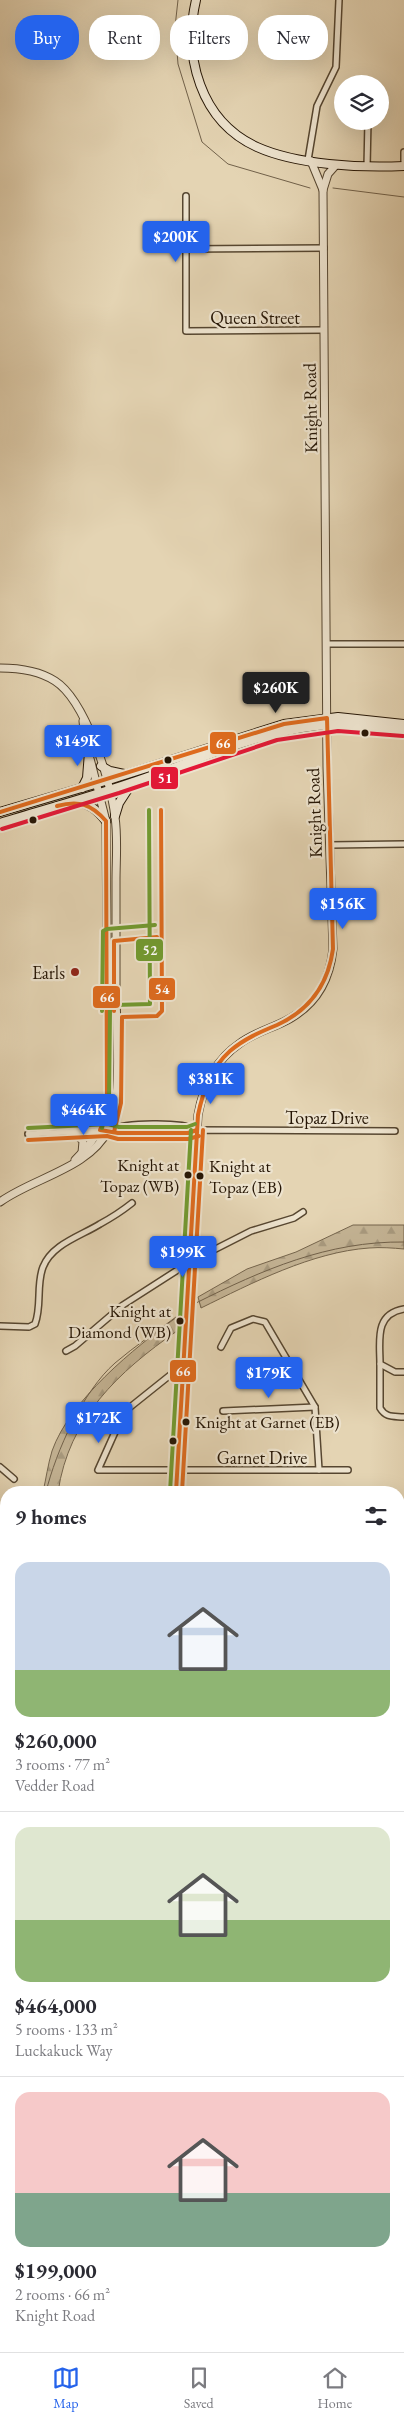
<!DOCTYPE html>
<html lang="en">
<head>
<meta charset="utf-8">
<style>
	body { margin:0; font-family:"EB Garamond",serif; background:#f7f7f7; color:#2b2b33; height:100vh; display:flex; flex-direction:column; font-size:19px; white-space:nowrap }
	* { box-sizing:border-box; margin:0 }
	p { font-size:16px; color:#7c7c81 }
	.icon { flex:none; width:28px; height:28px; fill:none; stroke:currentColor; stroke-width:2; stroke-linecap:round; stroke-linejoin:round }
	.map { position:relative; flex:1; overflow:hidden }
	.drawer { position:absolute; left:0px; top:1486px; width:405px; height:866px; display:flex; flex-direction:column; background:#fff; border-radius:20px 20px 0 0; box-shadow:0 5px 20px #0002 }
	.drawer>* { flex:none }
	.banner { position:absolute; left:15px; top:15px; width:375px; height:45px; display:flex; gap:10px }
	.tools { position:absolute; left:334px; top:75px; display:grid; gap:10px }
	.tools a { display:grid; place-items:center; width:55px; height:55px; border-radius:50%; background:#fff; box-shadow:0 5px 20px #0002; font-size:25px }
	.price { position:absolute; translate:-50% -42px; padding:0 11px; border-radius:5px; background:#2563eb; color:#fff; font-size:16px; line-height:32px; filter:drop-shadow(0 1px 2px #0008) }
	.price::after { content:''; position:absolute; left:50%; top:30px; width:15px; height:11px; margin-left:-8px; background:inherit; clip-path:polygon(0 0,100% 0,50% 100%) }
	.price.selected { background:#222; color:#fff }
	ul { padding:0; list-style:none }
	li { display:grid; align-content:center; gap:10px; height:265px; padding:0 15px }
	li+li { border-top:1px solid #e1e1e2 }
	li span { display:grid; place-items:center; height:155px; border-radius:15px; color:#555 }
	li>.icon { margin-inline-start:auto }
	span .icon { width:90px; height:90px; fill:#fffc; stroke-width:1 }
	li b { font-size:21px }
	h2 { display:flex; justify-content:space-between; align-items:center; height:60px; padding:0 15px; font-size:21px }
	.chip { padding:0 18px; border-radius:20px; background:#fff; box-shadow:0 5px 20px #0002; font-size:18px; line-height:45px }
	.chip.selected { background:#2563eb; color:#fff }
	.tabs { display:flex; justify-content:space-around; align-items:center; height:70px; border-top:1px solid #e1e1e2; background:#fff; font-size:14px; color:#7c7c81 }
	.tabs a { display:grid; justify-items:center; gap:2px }
	.tabs .selected { color:#2563eb }
	.map>svg:first-child { display:block }
	.grass { fill:url(#grass-dots); stroke:#75654d }
	.forest { fill:url(#forest-firs); stroke:#75654d }
	.lines { fill:none; stroke-linecap:round; stroke-linejoin:round }
	.stream { stroke:#71614a; stroke-width:1 }
	.minor-casing { stroke:#564630; stroke-width:8 }
	.tertiary-casing { stroke:#564630; stroke-width:9 }
	.secondary-casing { stroke:#261605; stroke-width:10 }
	.minor { stroke:#ede3ce; stroke-width:5 }
	.tertiary { stroke:#ede3ce; stroke-width:7 }
	.secondary { stroke:#ede3ce; stroke-width:8 }
	.bus-1-casing { stroke:#ede3ce; stroke-width:8 }
	.bus-2-casing { stroke:#ede3ce; stroke-width:8 }
	.bus-3-casing { stroke:#ede3ce; stroke-width:8 }
	.bus-4-casing { stroke:#ede3ce; stroke-width:8 }
	.bus-1 { stroke:#de6b1e; stroke-width:4 }
	.bus-2 { stroke:#de6b1e; stroke-width:4 }
	.bus-3 { stroke:#729a30; stroke-width:4 }
	.bus-4 { stroke:#e31937; stroke-width:4 }
	.bus-dot { fill:#261605; stroke:#ede3ce; stroke-width:2 }
	.poi-dot { fill:#8f2418; stroke:#ede3ce; stroke-width:2 }
	.labels { text-anchor:middle; dominant-baseline:central; stroke-width:4.5; stroke-linejoin:round; paint-order:stroke }
	.bus-label { font-size:17px; fill:#261605; stroke:#ede3ce; text-anchor:end }
	.street-label { font-size:18px; fill:#261605; stroke:#ede3ce }
	.poi-label { font-size:18px; fill:#261605; stroke:#ede3ce; text-anchor:end }
	.line-badge { stroke:#ede3ce; stroke-width:2 }
	.badge-label { font-size:14px; text-anchor:middle; font-weight:bold; fill:#fff }
</style>
</head>
<body>
<div class="map">
<svg width="404" height="2352" viewBox="0 0 404 2352">
	<defs>
		<pattern id="grass-dots" width="8" height="8" patternUnits="userSpaceOnUse" patternTransform="scale(1.25)"><rect width="8" height="8" fill="#c4b495"/><path d="M2 2h.1M6 6h.1" fill="none" stroke="#a89a7f" stroke-width="1.8" stroke-linecap="round"/></pattern>
		<pattern id="forest-firs" width="22" height="20" patternUnits="userSpaceOnUse" patternTransform="scale(1.25)"><rect width="22" height="20" fill="#c4b495"/><path d="M5 1l3.5 6h-7zM16 11l3.5 6h-7z" fill="#a89a7f"/></pattern>
	</defs>
	<rect width="100%" height="100%" fill="#e4d4b3"/>
	<filter id="stains"><feTurbulence type="fractalNoise" baseFrequency=".004" numOctaves="4"/><feColorMatrix values="0 0 0 0 .2 0 0 0 0 .09 0 0 0 0 .02 0 0 0 .5 -.17"/></filter>
	<radialGradient id="worn" r=".72"><stop offset=".6" stop-color="#630" stop-opacity="0"/><stop offset="1" stop-color="#630" stop-opacity=".3"/></radialGradient>
	<!-- grass -->
	<polygon class="grass" points="0,2275 6,2275 6,2346 68,2346 68,2352 0,2352"/>
	<!-- forest -->
	<g class="forest">
		<path d="M353 1225H404V1249C393 1248 381 1247 369 1248 312 1252 252 1283 201 1308L198 1297 247 1269 296 1252Z"/>
		<path d="M177 1317V1331C118 1372 69 1418 58 1492H43C46 1479 48 1464 52 1451 70 1400 134 1348 177 1317Z"/>
	</g>
	<g class="lines">
		<!-- stream -->
		<g class="stream">
			<polyline points="178,0 175,27 178,64 202,142 228,164 310,188"/>
			<polyline points="333,188 404,197"/>
			<path d="M196 1303C262 1270 328 1241 404 1242"/>
			<path d="M46 1492C56 1451 83 1391 115 1363 135 1346 156 1332 176 1317"/>
			<polyline points="0,1624 6,1621"/>
		</g>
		<defs>
			<g id="minor">
				<polyline points="191,43 241,44"/>
				<polyline points="308,160 317,106 336,67 339,0"/>
				<polyline points="404,166 404,152"/>
				<polyline points="367,167 368,121"/>
				<polyline points="186,196 186,331 324,330"/>
				<polyline points="186,249 324,248"/>
				<polyline points="327,644 404,644"/>
				<polyline points="330,845 404,844"/>
				<path d="M108 1130C126 1123 180 1121 197 1130"/>
				<polyline points="28,1134 108,1130 118,1133 188,1133 197,1130 395,1131"/>
				<path d="M404 1309C374 1314 380 1341 380 1364L395 1372H404"/>
				<path d="M0 1326 29 1327 35 1324C42 1306 36 1285 43 1267 52 1244 81 1236 100 1224 111 1218 122 1211 132 1203"/>
				<polyline points="221,1347 231,1328 253,1319 265,1322 315,1407 319,1470"/>
				<polyline points="66,1351 75,1346 123,1305 190,1262 251,1231 294,1218 303,1212"/>
				<polyline points="184,1364 124,1412 98,1470 348,1470"/>
				<path d="M380 1364V1408C386 1418 393 1416 404 1417"/>
				<polyline points="223,1411 315,1407"/>
				<polyline points="0,1467 14,1479"/>
				<polyline points="0,1800 6,1800"/>
			</g>
			<g id="tertiary">
				<polyline points="311,161 323,190"/>
				<path d="M0 668C19 668 38 670 55 681 85 700 111 781 115 817 118 838 116 860 116 881 116 918 116 954 116 991 116 1026 123 1101 108 1130 90 1168 33 1178 0 1202"/>
				<polyline points="73,1131 83,1141 82,1153"/>
				<path d="M75 1160C100 1135 107 1121 108 1086L106 821 85 739 83 721"/>
				<path d="M176 1492 198 1115C203 1087 214 1061 239 1044 254 1032 274 1028 291 1018 317 1003 330 978 333 949L327 767 323 190 328 174 336 165"/>
				<polyline points="0,1699 6,1701"/>
				<polyline points="399,1704 404,1704"/>
				<polyline points="0,1705 6,1705"/>
			</g>
			<g id="secondary">
				<path d="M196 0C183 56 200 121 257 147 297 165 360 168 404 166"/>
				<polyline points="101,766 110,771 124,774"/>
				<polyline points="82,788 87,778 89,752"/>
				<path d="M76 801C90 804 97 810 106 821"/>
				<polyline points="0,812 112,779 284,724 338,717 404,724"/>
				<polyline points="115,816 119,803 132,783"/>
				<path d="M0 823C52 807 105 793 156 774 208 756 262 732 317 726 345 722 375 728 404 730"/>
			</g>
		</defs>
		<!-- minor casing -->
		<use href="#minor" class="minor-casing"/>
		<!-- tertiary casing -->
		<use href="#tertiary" class="tertiary-casing"/>
		<!-- secondary casing -->
		<use href="#secondary" class="secondary-casing"/>
		<!-- minor -->
		<use href="#minor" class="minor"/>
		<!-- tertiary -->
		<use href="#tertiary" class="tertiary"/>
		<!-- secondary -->
		<use href="#secondary" class="secondary"/>
		<defs>
			<g id="bus-1">
				<path d="M57 806C79 800 91 804 106 821L107 1103 105 1118 100 1130 118 1133H188L197 1130"/>
				<path d="M0 812 284 724 327 718 333 949C328 985 310 1010 277 1025 260 1032 244 1039 230 1051 211 1068 203 1091 198 1115L176 1492"/>
			</g>
			<g id="bus-2">
				<polyline points="114,1011 114,941 157,937"/>
				<polyline points="114,1132 121,1103 122,1017 157,1016 162,1011 161,810"/>
				<polyline points="28,1140 107,1136 118,1139 188,1139 199,1136"/>
				<polyline points="182,1492 203,1130"/>
			</g>
			<g id="bus-3">
				<polyline points="102,1011 103,931 107,929 155,925"/>
				<polyline points="28,1128 108,1124 119,1127 187,1127 195,1124"/>
				<polyline points="102,1128 109,1102 110,1009 115,1005 150,1004 149,810"/>
				<polyline points="170,1492 191,1130"/>
			</g>
			<polyline id="bus-4" points="2,829 119,793 277,740 338,731 403,736"/>
		</defs>
		<!-- bus-1 casing -->
		<use href="#bus-1" class="bus-1-casing"/>
		<!-- bus-2 casing -->
		<use href="#bus-2" class="bus-2-casing"/>
		<!-- bus-3 casing -->
		<use href="#bus-3" class="bus-3-casing"/>
		<!-- bus-4 casing -->
		<use href="#bus-4" class="bus-4-casing"/>
		<!-- bus-1 -->
		<use href="#bus-1" class="bus-1"/>
		<!-- bus-2 -->
		<use href="#bus-2" class="bus-2"/>
		<!-- bus-3 -->
		<use href="#bus-3" class="bus-3"/>
		<!-- bus-4 -->
		<use href="#bus-4" class="bus-4"/>
	</g>
	<!-- markers -->
	<g class="bus-dot">
		<circle cx="365" cy="733" r="4.5"/>
		<circle cx="168" cy="760" r="4.5"/>
		<circle cx="33" cy="820" r="4.5"/>
		<circle cx="188" cy="1175" r="4.5"/>
		<circle cx="200" cy="1176" r="4.5"/>
		<circle cx="180" cy="1321" r="4.5"/>
		<circle cx="186" cy="1422" r="4.5"/>
		<circle cx="173" cy="1441" r="4.5"/>
	</g>
	<circle class="poi-dot" cx="75" cy="972" r="5"/>
	<g class="labels">
		<!-- bus labels -->
		<g class="bus-label">
			<text x="179" y="1165">Knight at<tspan x="179" dy="21">Topaz (WB)</tspan></text>
			<text x="209" y="1166" text-anchor="start">Knight at<tspan x="209" dy="21">Topaz (EB)</tspan></text>
			<text x="171" y="1311">Knight at<tspan x="171" dy="21">Diamond (WB)</tspan></text>
			<text x="195" y="1422" text-anchor="start">Knight at Garnet (EB)</text>
		</g>
		<!-- street labels -->
		<g class="street-label">
			<text x="255" y="317">Queen Street</text>
			<text transform="translate(310 408) rotate(-91)">Knight Road</text>
			<text transform="translate(314 813) rotate(-92)">Knight Road</text>
			<text x="327" y="1117">Topaz Drive</text>
			<text x="262" y="1457">Garnet Drive</text>
		</g>
		<!-- poi labels -->
		<g class="poi-label">
			<text x="65" y="972">Earls</text>
		</g>
	</g>
	<g class="line-badge">
		<rect x="209" y="731" width="28" height="24" rx="5" fill="#de6b1e"/>
		<rect x="150" y="766" width="29" height="24" rx="5" fill="#e31937"/>
		<rect x="135" y="938" width="29" height="24" rx="5" fill="#729a30"/>
		<rect x="148" y="977" width="28" height="24" rx="5" fill="#de6b1e"/>
		<rect x="92" y="985" width="29" height="24" rx="5" fill="#de6b1e"/>
		<rect x="169" y="1359" width="28" height="24" rx="5" fill="#de6b1e"/>
	</g>
	<g class="badge-label">
		<text x="223" y="748">66</text>
		<text x="165" y="783">51</text>
		<text x="150" y="955">52</text>
		<text x="162" y="994">54</text>
		<text x="107" y="1002">66</text>
		<text x="183" y="1376">66</text>
	</g>
	<rect width="100%" height="100%" filter="url(#stains)"/>
	<rect width="100%" height="100%" fill="url(#worn)"/>
</svg>
<div class="tools">
<a><svg class="icon" aria-label="layers" viewBox="0 0 24 24"><path d="M12 4l9 5-9 5-9-5zM3 14l9 5 9-5"/></svg></a>
</div>
<b class="price" style="left:176px;top:263px">$200K</b>
<b class="price selected" style="left:276px;top:714px">$260K</b>
<b class="price" style="left:78px;top:767px">$149K</b>
<b class="price" style="left:343px;top:930px">$156K</b>
<b class="price" style="left:211px;top:1105px">$381K</b>
<b class="price" style="left:84px;top:1136px">$464K</b>
<b class="price" style="left:183px;top:1278px">$199K</b>
<b class="price" style="left:269px;top:1399px">$179K</b>
<b class="price" style="left:99px;top:1444px">$172K</b>
<div class="banner">
<a class="chip selected">Buy</a>
<a class="chip">Rent</a>
<a class="chip">Filters</a>
<a class="chip">New</a>
</div>
<section class="drawer">
<h2>9 homes<svg class="icon" aria-label="filters" viewBox="0 0 24 24"><path d="M4 7h16M4 17h16"/><circle cx="9" cy="7" r="2"/><circle cx="15" cy="17" r="2"/></svg></h2>
<ul>
<li><span style="background:linear-gradient(#c9d6e8 70%,#8fb573 0)"><svg class="icon" aria-label="home" viewBox="0 0 24 24"><path d="M3 11l9-7 9 7M6 9v11h12V9"/></svg></span><div><b>$260,000</b><p>3 rooms · 77 m²</p><p>Vedder Road</p></div></li>
<li><span style="background:linear-gradient(#dfe7d0 60%,#8fb573 0)"><svg class="icon" aria-label="home" viewBox="0 0 24 24"><path d="M3 11l9-7 9 7M6 9v11h12V9"/></svg></span><div><b>$464,000</b><p>5 rooms · 133 m²</p><p>Luckakuck Way</p></div></li>
<li><span style="background:linear-gradient(#f6c9c9 65%,#7fa58c 0)"><svg class="icon" aria-label="home" viewBox="0 0 24 24"><path d="M3 11l9-7 9 7M6 9v11h12V9"/></svg></span><div><b>$199,000</b><p>2 rooms · 66 m²</p><p>Knight Road</p></div></li>
</ul>
</section>
</div>
<nav class="tabs">
<a class="selected"><svg class="icon" aria-label="map" viewBox="0 0 24 24"><path d="M3 6l6-2 6 2 6-2v14l-6 2-6-2-6 2zM9 4v14M15 6v14"/></svg>Map</a>
<a><svg class="icon" aria-label="saved" viewBox="0 0 24 24"><path d="M7 4h10v16l-5-4-5 4z"/></svg>Saved</a>
<a><svg class="icon" aria-label="home" viewBox="0 0 24 24"><path d="M3 11l9-7 9 7M6 9v11h12V9"/></svg>Home</a>
</nav>
</body>
</html>
